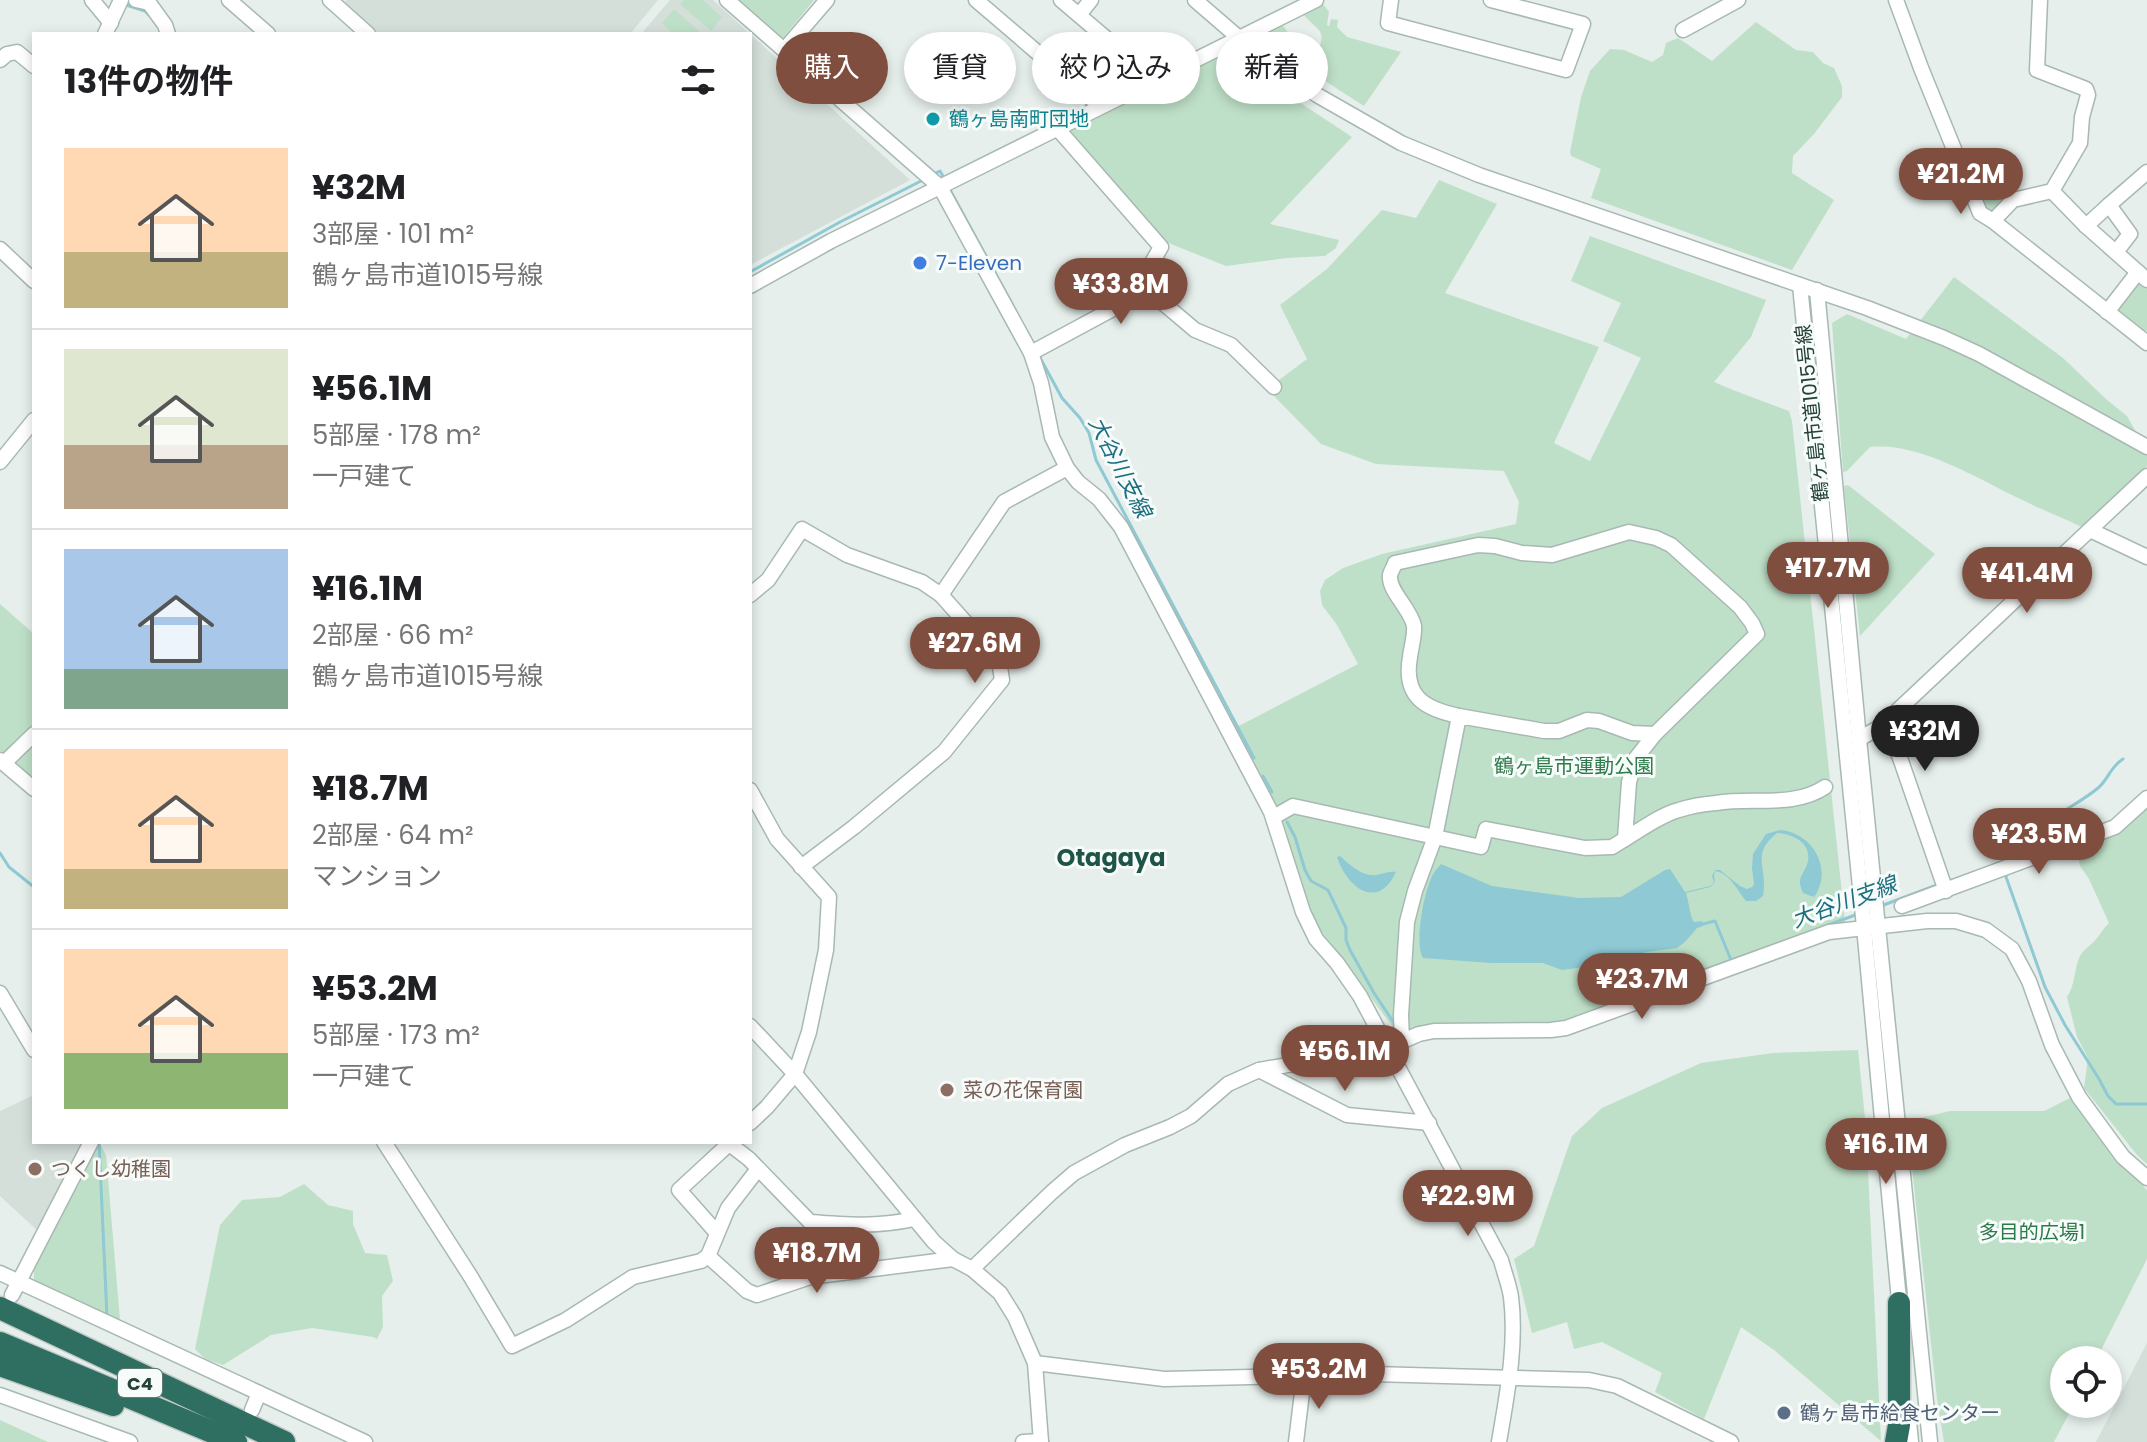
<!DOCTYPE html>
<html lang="ja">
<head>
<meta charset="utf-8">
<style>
	body { margin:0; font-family:Poppins,"Noto Sans JP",sans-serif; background:#f2f2f2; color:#202124; height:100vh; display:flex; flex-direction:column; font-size:30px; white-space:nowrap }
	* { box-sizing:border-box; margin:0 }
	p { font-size:26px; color:#757577 }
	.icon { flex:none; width:44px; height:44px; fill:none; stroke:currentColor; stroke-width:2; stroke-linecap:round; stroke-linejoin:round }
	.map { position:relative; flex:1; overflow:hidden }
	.drawer { position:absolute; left:32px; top:32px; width:720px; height:1112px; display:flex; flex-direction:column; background:#fff; border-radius:0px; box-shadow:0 4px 12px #0003 }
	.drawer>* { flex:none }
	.banner { position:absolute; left:776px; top:32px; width:760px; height:72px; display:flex; gap:16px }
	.tools { position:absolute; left:2050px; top:1346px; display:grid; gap:16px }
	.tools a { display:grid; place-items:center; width:72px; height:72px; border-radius:50%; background:#fff; box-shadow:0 4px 12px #0003; font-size:40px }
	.price { position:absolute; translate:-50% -68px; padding:0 18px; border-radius:28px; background:#7f4e3f; color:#fff; font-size:26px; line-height:52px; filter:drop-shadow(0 2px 4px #0008) }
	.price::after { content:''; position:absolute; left:50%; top:48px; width:24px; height:18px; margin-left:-12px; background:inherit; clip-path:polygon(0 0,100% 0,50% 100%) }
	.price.current { background:#222; color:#fff }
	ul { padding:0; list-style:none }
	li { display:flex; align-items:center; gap:24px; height:200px; padding:0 32px }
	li+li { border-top:2px solid #e0e0e0 }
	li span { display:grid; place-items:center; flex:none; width:224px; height:160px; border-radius:0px; color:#555 }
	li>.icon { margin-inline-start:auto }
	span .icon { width:96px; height:96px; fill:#fffc; stroke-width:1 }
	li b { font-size:34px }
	h2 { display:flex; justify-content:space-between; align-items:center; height:96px; padding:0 32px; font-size:34px }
	.tag { padding:0 28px; border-radius:36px; background:#fff; box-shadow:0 4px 12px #0003; font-size:28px; line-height:72px }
	.tag.current { background:#7f4e3f; color:#fff }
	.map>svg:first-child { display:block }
	.built { fill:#d4dfda }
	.green { fill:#bfe0c8 }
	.water { fill:#8ec9d4 }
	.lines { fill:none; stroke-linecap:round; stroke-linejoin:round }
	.stream { stroke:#8ec9d4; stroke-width:3 }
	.minor-casing { stroke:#a8b8b2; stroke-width:17 }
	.highway-casing { stroke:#c2cac8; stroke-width:25 }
	.minor { stroke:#fff; stroke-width:14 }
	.highway { stroke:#2f6f62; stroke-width:22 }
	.culture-dot { fill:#0f9aa8; stroke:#f7fbf9; stroke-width:3 }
	.shop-dot { fill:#3f7fe0; stroke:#f7fbf9; stroke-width:3 }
	.education-dot { fill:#8d6e63; stroke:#f7fbf9; stroke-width:3 }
	.service-dot { fill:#5c6f8a; stroke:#f7fbf9; stroke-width:3 }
	.labels { text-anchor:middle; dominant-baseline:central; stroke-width:6; stroke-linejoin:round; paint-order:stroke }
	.shield { fill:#f7fbf9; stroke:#637a73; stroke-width:2 }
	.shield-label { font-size:18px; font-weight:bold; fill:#24423a }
	.culture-label { font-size:20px; fill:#0d838f; stroke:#f7fbf9; text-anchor:start }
	.shop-label { font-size:20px; fill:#366cbe; stroke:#f7fbf9; text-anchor:start }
	.street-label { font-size:20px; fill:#24423a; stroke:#f7fbf9 }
	.park-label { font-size:20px; fill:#2d7a4b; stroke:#f7fbf9 }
	.education-label { font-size:20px; fill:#785e54; stroke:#f7fbf9; text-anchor:start }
	.service-label { font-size:20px; fill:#4e5e75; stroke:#f7fbf9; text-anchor:start }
	.water-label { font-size:22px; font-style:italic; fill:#1c6f80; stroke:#f7fbf9 }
	.quarter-label { font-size:24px; font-weight:bold; fill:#1f5548; stroke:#f7fbf9 }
</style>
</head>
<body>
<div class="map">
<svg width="2147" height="1442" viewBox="0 0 2147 1442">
	<rect width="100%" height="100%" fill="#e6efeb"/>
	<!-- built -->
	<g class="built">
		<polygon points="346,0 658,0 630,34 379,34 345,2"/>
		<polygon points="670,0 713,0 910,180 750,265 750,34 641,34"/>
		<polygon points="34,1095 34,1142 85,1142 38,1231 0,1196 0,1111"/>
		<polygon points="2147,1343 2147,1442 2096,1442"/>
	</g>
	<!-- green -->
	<g class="green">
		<polygon points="684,0 703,0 722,17 711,31 680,4"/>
		<polygon points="736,0 814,0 782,39"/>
		<path d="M1323 4 1329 12 1327 25 1329 26 1331 19 1338 20 1337 27 1347 37 1401 52 1364 106 1305 68C1312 57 1330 40 1317 28 1312 23 1308 20 1303 14Z"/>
		<polygon points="674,9 702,34 674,34 662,23"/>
		<polygon points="1756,22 1796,50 1813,52 1823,63 1834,68 1842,86 1842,97 1814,134 1793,156 1792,173 1834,200 1792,270 1591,198 1601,169 1571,156 1570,152 1581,97 1590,71 1610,49 1624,50 1652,62 1663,55 1666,43 1678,38 1712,61"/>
		<path d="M1282 25C1291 34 1291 41 1288 52L1284 53 1266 38V33Z"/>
		<polygon points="1238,49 1293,98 1352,137 1270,224 1339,240 1336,248 1325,256 1287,258 1226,266 1166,242 1066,130 1228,51"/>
		<polygon points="1439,180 1497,204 1445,293 1599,347 1554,443 1590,461 1641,358 1603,341 1621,303 1571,281 1590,236 1766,300 1751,337 1714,382 1733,390 1789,411 1792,421 1845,922 1555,1029 1398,1034 1319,928 1310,912 1233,729 1358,664 1337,625 1322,605 1320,591 1325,580 1343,568 1382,554 1516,524 1519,502 1504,471 1376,464 1321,444 1267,389 1307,359 1280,305 1327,269 1382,210 1416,218"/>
		<polygon points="2009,188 2011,195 1992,214 1983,211 1977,198"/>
		<path d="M1954 277 2063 358 2106 399 2127 416 2137 434 2147 442V466L2084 528C2061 517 2038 508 2016 497 1973 476 1918 442 1870 447L1847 471 1843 472 1832 323 1847 314 1906 339Z"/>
		<polygon points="2141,279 2147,286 2147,330 2142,335 2112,312"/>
		<polygon points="1848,485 1935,554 1860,636 1844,486"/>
		<polygon points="0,604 34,634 34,780 0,751"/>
		<path d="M2147 801V1164L2137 1155 2084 1088 2088 1058 2077 1037 2067 997C2075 985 2074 971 2079 958 2083 949 2091 946 2097 938 2101 933 2104 928 2109 923L2089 879 2080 866 2078 856 2085 845Z"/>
		<polygon points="1858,1050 1866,1128 1881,1441 1774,1350 1741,1327 1704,1419 1655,1392 1662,1373 1602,1342 1574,1349 1567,1322 1532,1333 1514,1259 1534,1246 1572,1136 1602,1108 1701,1063 1773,1053"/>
		<polygon points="2070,1098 2104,1145 2147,1190 2147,1259 2096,1360 2064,1360 2064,1404 2074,1404 2054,1442 1944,1442 1937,1399 1907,1121 1950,1111 2044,1111"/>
		<polygon points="97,1142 99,1142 106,1155 120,1320 34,1281 34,1267"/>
		<polygon points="304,1184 328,1205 353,1211 353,1224 365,1253 387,1255 393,1281 382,1296 383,1327 377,1339 373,1337 312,1328 271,1335 223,1365 205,1359 195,1349 220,1225 242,1200 280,1197"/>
		<polygon points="0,1420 48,1442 0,1442"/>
	</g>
	<!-- water -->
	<g class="water">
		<path d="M1780 830C1812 832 1834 869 1814 897L1803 893C1795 876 1805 875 1808 861 1811 842 1792 834 1777 833 1750 855 1768 866 1763 896L1756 901H1746C1737 890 1730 873 1715 871L1714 876 1715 882 1710 887 1686 893C1689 902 1690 917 1694 922L1702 921 1703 926 1697 928 1685 942 1677 948 1646 952 1632 957 1606 960 1585 967 1562 970 1543 963H1491L1423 958C1414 943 1424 891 1433 874 1435 871 1438 867 1441 864L1492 886 1579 898 1621 897 1665 870 1670 869 1685 892 1710 886 1714 882 1712 876 1715 870H1720L1740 886 1747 889 1752 887 1754 884 1752 868 1753 854 1766 834Z"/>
		<path d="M1340 856C1349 864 1362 877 1376 875 1384 874 1388 871 1396 872 1378 911 1347 888 1337 857Z"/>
	</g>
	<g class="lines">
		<!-- stream -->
		<g class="stream">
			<polyline points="123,4 145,11 149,15"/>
			<polyline points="932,175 940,171 944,178"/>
			<polyline points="949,188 1012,304"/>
			<polyline points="750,272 840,222 925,179"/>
			<polyline points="1038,354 1062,398 1080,418 1089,433 1096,460 1254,758"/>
			<polyline points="1263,776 1272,792"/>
			<polyline points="1287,822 1295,837 1305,870 1311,881 1328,890 1346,928 1346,940 1350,950 1374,993 1394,1023"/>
			<polyline points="0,853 9,867 34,887"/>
			<path d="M2013 858 2054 841 2048 822C2064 809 2083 801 2098 788 2109 779 2109 768 2123 759"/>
			<polyline points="2005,874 2045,987 2065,1025 2099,1079 2108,1096 2116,1104 2147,1104"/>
			<polyline points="1881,906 1937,885"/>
			<polyline points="1703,924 1715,921 1731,960"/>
			<polyline points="1828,925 1858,914"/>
			<polyline points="1666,984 1757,951"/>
			<polyline points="99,1142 107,1317"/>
		</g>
		<defs>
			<g id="minor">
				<polyline points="92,0 111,23"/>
				<polyline points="136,0 149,3 165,25 168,34"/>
				<polyline points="229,0 268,34"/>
				<polyline points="330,0 368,34"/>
				<path d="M727 0 940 187 1031 353 1041 383 1052 437 1067 468 1078 482 1099 499 1121 527 1271 812 1303 912 1316 939 1337 963 1360 996 1501 1260C1504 1272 1509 1284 1511 1297 1517 1345 1507 1394 1499 1442"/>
				<polyline points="976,0 1100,106"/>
				<polyline points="1061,0 1154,79"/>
				<polyline points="1195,0 1239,38 1317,95 1401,143 1479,175 1867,308 1944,338 1979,354 2147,447"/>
				<polyline points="1391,0 1388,23 1566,70 1583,24 1491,0"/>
				<polyline points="1896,0 1921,68 1980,213 1993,221 2147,343"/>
				<polyline points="1079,15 1091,0"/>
				<polyline points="1683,30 1738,0"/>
				<polyline points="105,34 121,0"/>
				<polyline points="784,50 827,0"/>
				<polyline points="0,60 7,54 17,52 34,66"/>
				<polyline points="2052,191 2086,226 2147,280"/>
				<polyline points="2109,205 2147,172"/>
				<polyline points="1993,221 2013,200 2052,191 2080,143 2082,117 2088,95 2086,89 2037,70 2040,0"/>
				<polyline points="2086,226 2109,205 2130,234 2116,252"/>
				<polyline points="0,249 34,281"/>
				<polyline points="1800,285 1864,927 1900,1311"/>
				<polyline points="750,286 831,241 1316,0"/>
				<polyline points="1140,288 1150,292 1195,330 1231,345 1274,387"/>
				<polyline points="1817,290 1859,739 1930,1442"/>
				<polyline points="2107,312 2138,272"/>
				<polyline points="1031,353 1122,304 1140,288 1150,266 1161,247 1057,128"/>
				<polyline points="0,462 34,420"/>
				<polyline points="2090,530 2147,557"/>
				<polyline points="750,595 768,580 802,529 847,555 922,582 941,595 999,660 1002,680 944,752 854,827 801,867"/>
				<polyline points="941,595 1004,502 1067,468"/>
				<path d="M1459 716C1424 709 1403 696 1410 657 1411 648 1415 635 1414 626 1411 609 1388 591 1390 575 1391 571 1394 567 1395 563L1478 545 1495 546 1522 553 1552 555 1629 532 1656 538 1671 545 1740 607 1752 623 1757 634 1655 734"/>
				<polyline points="1880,727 2147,476"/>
				<polyline points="1859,739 1880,727 1899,755 1946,891"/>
				<polyline points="0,760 34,789"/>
				<polyline points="4,763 34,734"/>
				<polyline points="750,790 777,839 829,897 826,950 809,1032 795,1074 767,1107 750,1123"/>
				<polyline points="1279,814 1293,806 1481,847 1486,829 1585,848 1612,847 1625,839 1629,782 1636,758 1655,734 1632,733 1599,721 1587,720 1559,731 1544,731 1459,716 1435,837 1415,891 1407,922 1401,1015 1402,1040"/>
				<path d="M1625 839C1642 829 1660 815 1679 810 1691 806 1704 804 1716 803 1752 797 1794 808 1825 787"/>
				<polyline points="1902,906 2115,827 2147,798"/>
				<polyline points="0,993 34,1050"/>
				<polyline points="750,1026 795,1074 934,1242 953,1259 972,1269 1000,1293 1015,1317 1035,1363 1041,1442"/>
				<polyline points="1259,1070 1347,1115 1429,1123"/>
				<polyline points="384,1142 469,1274 512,1346 566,1320 633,1277 701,1261 708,1256 728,1208 758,1169"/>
				<path d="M727 1142 749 1159 810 1222C848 1225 877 1227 914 1219"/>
				<polyline points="717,1233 679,1190 731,1142"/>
				<polyline points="708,1256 747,1291 757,1295 810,1277 953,1259"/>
				<polyline points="972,1269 1052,1192 1074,1173 1125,1145 1170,1127 1191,1116 1228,1084 1259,1070 1389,1047 1419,1034 1434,1031 1551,1030 1566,1028 1829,932 1927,921 1956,921 1986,930 2012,949 2029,981 2052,1045 2079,1097 2123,1157 2147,1178"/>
				<polyline points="0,1273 365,1442"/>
				<polyline points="12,1295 91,1142"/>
				<polyline points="1035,1363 1164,1379 1373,1374 1589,1380 1617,1386 1731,1442"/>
				<polyline points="0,1395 130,1442"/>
				<polyline points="252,1410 259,1393"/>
				<polyline points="1908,1412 1911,1442"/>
				<polyline points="1023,1442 1041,1441"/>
				<polyline points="1296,1442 1304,1376"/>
			</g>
			<g id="highway">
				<polyline points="0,1308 284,1442"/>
				<polyline points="0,1343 236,1442"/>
				<polyline points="0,1365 113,1405"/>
				<polyline points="1896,1442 1899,1425 1899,1303"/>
			</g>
		</defs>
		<!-- minor casing -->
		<use href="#minor" class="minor-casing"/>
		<!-- highway casing -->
		<use href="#highway" class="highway-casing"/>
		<!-- minor -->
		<use href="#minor" class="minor"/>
		<!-- highway -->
		<use href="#highway" class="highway"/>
	</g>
	<!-- markers -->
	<circle class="culture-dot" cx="933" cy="119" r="8"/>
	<circle class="shop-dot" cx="920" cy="263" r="8"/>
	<g class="education-dot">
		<circle cx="947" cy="1090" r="8"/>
		<circle cx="35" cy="1169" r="8"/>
	</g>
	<circle class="service-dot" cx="1784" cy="1413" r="8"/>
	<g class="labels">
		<!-- shield labels -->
		<rect class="shield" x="118" y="1369" width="44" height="28" rx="6"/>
		<g class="shield-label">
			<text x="140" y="1383">C4</text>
		</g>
		<!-- culture labels -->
		<g class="culture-label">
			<text x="949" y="119">鶴ヶ島南町団地</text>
		</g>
		<!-- shop labels -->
		<g class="shop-label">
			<text x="936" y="263">7-Eleven</text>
		</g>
		<!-- street labels -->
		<g class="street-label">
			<text transform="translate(1812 413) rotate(-96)">鶴ヶ島市道1015号線</text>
		</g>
		<!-- park labels -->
		<g class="park-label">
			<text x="1574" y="766">鶴ヶ島市運動公園</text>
			<text x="2032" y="1232">多目的広場1</text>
		</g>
		<!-- education labels -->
		<g class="education-label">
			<text x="963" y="1090">菜の花保育園</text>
			<text x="51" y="1169">つくし幼稚園</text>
		</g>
		<!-- service labels -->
		<g class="service-label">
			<text x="1800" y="1413">鶴ヶ島市給食センター</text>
		</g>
		<!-- water labels -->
		<g class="water-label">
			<text transform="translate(1120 467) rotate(63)">大谷川支線</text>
			<text transform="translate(1844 902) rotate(-20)">大谷川支線</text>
		</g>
		<!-- quarter labels -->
		<g class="quarter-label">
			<text x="1111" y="857">Otagaya</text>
		</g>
	</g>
</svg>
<div class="tools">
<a><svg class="icon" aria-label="locate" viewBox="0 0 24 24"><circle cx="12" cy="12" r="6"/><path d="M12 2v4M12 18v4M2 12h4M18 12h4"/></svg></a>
</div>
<b class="price" style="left:1961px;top:216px">¥21.2M</b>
<b class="price" style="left:1121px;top:326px">¥33.8M</b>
<b class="price" style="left:1828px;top:610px">¥17.7M</b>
<b class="price" style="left:2027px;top:615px">¥41.4M</b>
<b class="price" style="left:975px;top:685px">¥27.6M</b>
<b class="price current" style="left:1925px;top:773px">¥32M</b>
<b class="price" style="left:2039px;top:876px">¥23.5M</b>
<b class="price" style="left:1642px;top:1021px">¥23.7M</b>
<b class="price" style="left:1345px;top:1093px">¥56.1M</b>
<b class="price" style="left:1886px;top:1186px">¥16.1M</b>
<b class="price" style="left:1468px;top:1238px">¥22.9M</b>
<b class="price" style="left:817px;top:1295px">¥18.7M</b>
<b class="price" style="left:1319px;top:1411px">¥53.2M</b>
<div class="banner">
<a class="tag current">購入</a>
<a class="tag">賃貸</a>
<a class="tag">絞り込み</a>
<a class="tag">新着</a>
</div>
<section class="drawer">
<h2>13件の物件<svg class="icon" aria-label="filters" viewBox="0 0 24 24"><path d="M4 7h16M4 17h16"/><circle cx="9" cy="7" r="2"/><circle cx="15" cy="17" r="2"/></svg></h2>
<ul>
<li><span style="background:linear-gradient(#ffd9b3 65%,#c2b280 0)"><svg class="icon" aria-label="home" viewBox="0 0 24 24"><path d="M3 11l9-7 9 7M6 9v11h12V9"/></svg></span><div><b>¥32M</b><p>3部屋 · 101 m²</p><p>鶴ヶ島市道1015号線</p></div></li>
<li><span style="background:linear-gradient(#dfe7d0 60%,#b9a48a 0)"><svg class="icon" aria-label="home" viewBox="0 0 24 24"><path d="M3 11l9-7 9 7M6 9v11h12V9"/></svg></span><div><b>¥56.1M</b><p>5部屋 · 178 m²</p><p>一戸建て</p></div></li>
<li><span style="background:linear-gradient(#a9c7e8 75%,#7fa58c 0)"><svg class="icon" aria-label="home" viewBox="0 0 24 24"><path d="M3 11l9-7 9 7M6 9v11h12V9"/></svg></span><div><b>¥16.1M</b><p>2部屋 · 66 m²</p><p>鶴ヶ島市道1015号線</p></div></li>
<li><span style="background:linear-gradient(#ffd9b3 75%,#c2b280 0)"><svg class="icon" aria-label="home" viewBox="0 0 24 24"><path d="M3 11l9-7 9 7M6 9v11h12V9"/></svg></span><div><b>¥18.7M</b><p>2部屋 · 64 m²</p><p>マンション</p></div></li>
<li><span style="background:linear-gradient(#ffd9b3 65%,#8fb573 0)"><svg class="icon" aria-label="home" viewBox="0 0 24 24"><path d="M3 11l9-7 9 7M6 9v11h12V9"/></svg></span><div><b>¥53.2M</b><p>5部屋 · 173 m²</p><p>一戸建て</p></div></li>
</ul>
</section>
</div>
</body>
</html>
